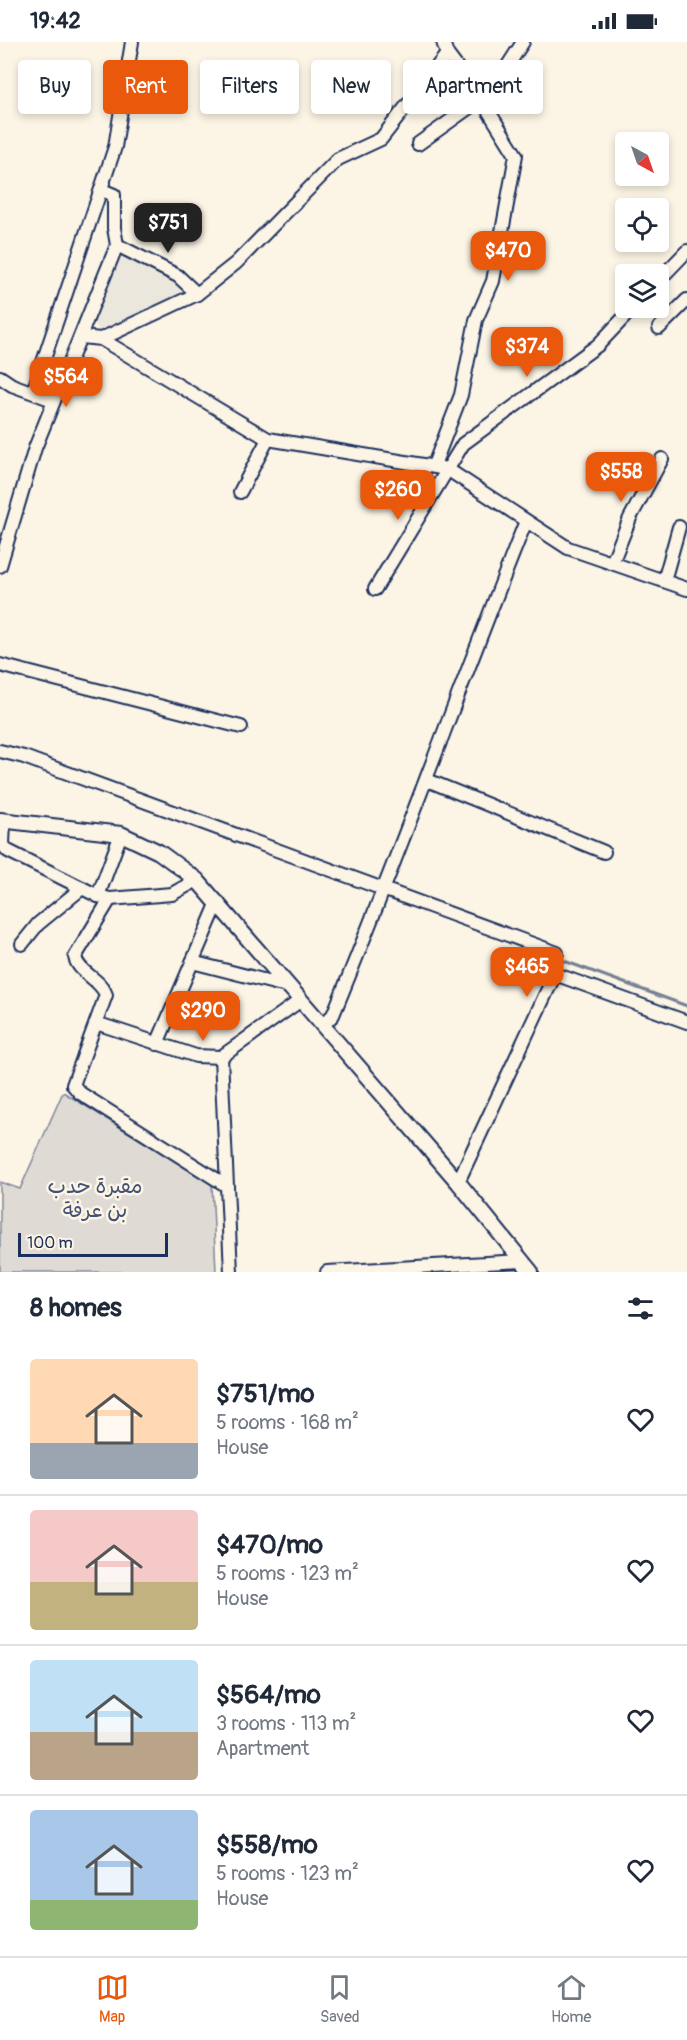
<!DOCTYPE html>
<html lang="en">
<head>
<meta charset="utf-8">
<style>
	body { margin:0; font-family:Pangolin,"Playpen Sans Arabic",sans-serif; background:#f2f2f3; color:#1f2937; height:100vh; display:flex; flex-direction:column; font-size:22px; white-space:nowrap }
	* { box-sizing:border-box; margin:0 }
	p { font-size:20px; color:#747a83 }
	.icon { flex:none; width:33px; height:33px; fill:none; stroke:currentColor; stroke-width:2; stroke-linecap:round; stroke-linejoin:round }
	.map { position:relative; height:1230px; overflow:hidden }
	.side { display:flex; flex-direction:column; background:#fff; flex:1 }
	.side>* { flex:none }
	.top-card { position:absolute; left:18px; top:18px; width:651px; height:54px; display:flex; gap:12px }
	.needle { width:39px; rotate:140deg }
	.controls { position:absolute; left:615px; top:90px; display:grid; gap:12px }
	.controls a { display:grid; place-items:center; width:54px; height:54px; border-radius:6px; background:#fff; box-shadow:0 3px 9px #0003; font-size:30px }
	.scale { position:absolute; left:18px; bottom:15px; width:150px; box-sizing:border-box; padding-left:6px; border:3px solid #1b2f5e; border-top:0; font-size:16px; line-height:21px; white-space:nowrap; color:#1b2f5e; -webkit-text-stroke:4px #fcf5e5; paint-order:stroke }
	.price { position:absolute; translate:-50% -51px; padding:0 14px; border-radius:12px; background:#ea580c; color:#fff; font-size:20px; line-height:39px; filter:drop-shadow(0 2px 3px #0008) }
	.price::after { content:''; position:absolute; left:50%; top:36px; width:18px; height:14px; margin-left:-9px; background:inherit; clip-path:polygon(0 0,100% 0,50% 100%) }
	.price.on { background:#222; color:#fff }
	ul { padding:0; list-style:none }
	li { display:flex; align-items:center; gap:18px; height:150px; padding:0 30px }
	li+li { border-top:2px solid #e0e1e3 }
	li span { display:grid; place-items:center; flex:none; width:168px; height:120px; border-radius:6px; color:#555 }
	li>.icon { margin-inline-start:auto }
	span .icon { width:72px; height:72px; fill:#fffc; stroke-width:1 }
	li b { font-size:26px }
	h2 { display:flex; justify-content:space-between; align-items:center; height:72px; padding:0 30px; font-size:26px }
	.tag { padding:0 21px; border-radius:6px; background:#fff; box-shadow:0 3px 9px #0003; font-size:21px; line-height:54px }
	.tag.on { background:#ea580c; color:#fff }
	.status { display:flex; justify-content:space-between; align-items:center; height:42px; padding:0 30px; background:#fff; direction:ltr }
	.status svg { height:16px; fill:currentColor }
	.tabs { display:flex; justify-content:space-around; align-items:center; height:84px; border-top:2px solid #e0e1e3; background:#fff; font-size:16px; color:#747a83 }
	.tabs a { display:grid; justify-items:center; gap:3px }
	.tabs .on { color:#ea580c }
	.map>svg:first-child { display:block }
	.built { fill:#ece7dc }
	.green { fill:#dfdbd4; stroke:#7d8599; stroke-width:1.5 }
	.lines { fill:none; stroke-linecap:round; stroke-linejoin:round }
	.stream { stroke:#767f94; stroke-width:3 }
	.minor-casing { stroke:#1b2f5e; stroke-width:16 }
	.tertiary-casing { stroke:#1b2f5e; stroke-width:18 }
	.minor { stroke:#fcf5e5; stroke-width:12 }
	.tertiary { stroke:#fcf5e5; stroke-width:14 }
	.labels { text-anchor:middle; dominant-baseline:central; stroke-width:5; stroke-linejoin:round; paint-order:stroke }
	.park-label { font-size:21px; fill:#425176; stroke:#fcf5e5 }
</style>
</head>
<body>
<div class="status"><b>19:42</b><svg viewBox="0 0 49 12"><path d="M0 12V9h3v3zM5 12V6h3v6zM10 12V3h3v9zM15 12V0h3v12zM26 1h20v11H26zM47 4h2v5h-2z"/></svg></div>
<div class="map">
<svg width="687" height="1230" viewBox="0 0 687 1230">
	<rect width="100%" height="100%" fill="#fcf5e5"/>
	<filter id="ink" filterUnits="userSpaceOnUse"><feTurbulence type="fractalNoise" baseFrequency=".0167" numOctaves="2"/><feDisplacementMap in="SourceGraphic" scale="12" xChannelSelector="R" yChannelSelector="G"/><feConvolveMatrix kernelMatrix="1 2 1 2 8 2 1 2 1" color-interpolation-filters="sRGB"/></filter>
	<g filter="url(#ink)">
		<!-- built -->
		<polygon class="built" points="124,212 174,237 182,250 101,290 93,280 117,219"/>
		<!-- green -->
		<polygon class="green" points="63,1050 212,1142 216,1230 0,1230 0,1140 20,1147"/>
		<g class="lines">
			<!-- stream -->
			<polyline class="stream" points="556,916 687,964"/>
			<defs>
				<g id="minor">
					<polyline points="483,62 523,0"/>
					<polyline points="418,102 481,57"/>
					<polyline points="117,203 178,234 197,252"/>
					<polyline points="658,239 687,209"/>
					<polyline points="659,286 687,258"/>
					<polyline points="81,295 101,297 268,397 447,427 568,506 687,547"/>
					<polyline points="101,297 197,252 236,221 338,117 381,97 447,12"/>
					<polyline points="0,335 12,343 53,358"/>
					<polyline points="33,350 115,105 132,0"/>
					<polyline points="434,423 461,353 476,278 493,239 516,113 481,57 447,12 443,0"/>
					<polyline points="240,450 268,397"/>
					<polyline points="612,521 630,476 662,417"/>
					<polyline points="0,524 35,406 117,203 114,186 114,153 102,148"/>
					<polyline points="664,539 679,485"/>
					<polyline points="375,547 463,402 598,303 633,266"/>
					<polyline points="0,623 241,685"/>
					<polyline points="0,709 24,715 557,911"/>
					<polyline points="427,738 604,810"/>
					<polyline points="4,779 3,803 8,809 98,854 110,857 172,852 197,838"/>
					<polyline points="98,854 121,792"/>
					<path d="M110 857 75 915C78 931 101 937 106 953L73 1043 80 1051 227 1144"/>
					<polyline points="22,902 38,882 82,846"/>
					<polyline points="192,920 290,945"/>
					<polyline points="96,981 196,1014 221,1015 301,958"/>
					<path d="M323 983 333 973C401 809 460 643 526 479"/>
					<polyline points="157,1002 218,860"/>
					<polyline points="221,1015 231,1230"/>
					<polyline points="458,1140 555,932 687,980"/>
					<polyline points="327,1230 522,1219"/>
				</g>
				<polyline id="tertiary" points="0,778 121,792 159,810 197,838 458,1140 531,1230"/>
			</defs>
			<!-- minor casing -->
			<use href="#minor" class="minor-casing"/>
			<!-- tertiary casing -->
			<use href="#tertiary" class="tertiary-casing"/>
			<!-- minor -->
			<use href="#minor" class="minor"/>
			<!-- tertiary -->
			<use href="#tertiary" class="tertiary"/>
		</g>
	</g>
	<g class="labels">
		<!-- park labels -->
		<g class="park-label">
			<text x="95" y="1144">مقبرة حدب<tspan x="95" dy="24">بن عرفة</tspan></text>
		</g>
	</g>
</svg>
<div class="controls">
<a><svg class="needle" viewBox="-14 -14 28 28"><path d="M0-13l5 13h-10z" fill="#e53935"/><path d="M0 13l5-13h-10z" fill="#747a83"/></svg></a>
<a><svg class="icon" aria-label="locate" viewBox="0 0 24 24"><circle cx="12" cy="12" r="6"/><path d="M12 2v4M12 18v4M2 12h4M18 12h4"/></svg></a>
<a><svg class="icon" aria-label="layers" viewBox="0 0 24 24"><path d="M12 4l9 5-9 5-9-5zM3 14l9 5 9-5"/></svg></a>
</div>
<div class="scale">100 m</div>
<b class="price on" style="left:168px;top:212px">$751</b>
<b class="price" style="left:508px;top:240px">$470</b>
<b class="price" style="left:527px;top:336px">$374</b>
<b class="price" style="left:66px;top:366px">$564</b>
<b class="price" style="left:621px;top:461px">$558</b>
<b class="price" style="left:398px;top:479px">$260</b>
<b class="price" style="left:527px;top:956px">$465</b>
<b class="price" style="left:203px;top:1000px">$290</b>
<div class="top-card">
<a class="tag">Buy</a>
<a class="tag on">Rent</a>
<a class="tag">Filters</a>
<a class="tag">New</a>
<a class="tag">Apartment</a>
</div>
</div>
<section class="side">
<h2>8 homes<svg class="icon" aria-label="filters" viewBox="0 0 24 24"><path d="M4 7h16M4 17h16"/><circle cx="9" cy="7" r="2"/><circle cx="15" cy="17" r="2"/></svg></h2>
<ul>
<li><span style="background:linear-gradient(#ffd9b3 70%,#9aa5b1 0)"><svg class="icon" aria-label="home" viewBox="0 0 24 24"><path d="M3 11l9-7 9 7M6 9v11h12V9"/></svg></span><div><b>$751/mo</b><p>5 rooms · 168 m²</p><p>House</p></div><svg class="icon" aria-label="heart" viewBox="0 0 24 24"><path d="M12 20l-8-8c-3-5 5-10 8-4 3-6 11-1 8 4z"/></svg></li>
<li><span style="background:linear-gradient(#f6c9c9 60%,#c2b280 0)"><svg class="icon" aria-label="home" viewBox="0 0 24 24"><path d="M3 11l9-7 9 7M6 9v11h12V9"/></svg></span><div><b>$470/mo</b><p>5 rooms · 123 m²</p><p>House</p></div><svg class="icon" aria-label="heart" viewBox="0 0 24 24"><path d="M12 20l-8-8c-3-5 5-10 8-4 3-6 11-1 8 4z"/></svg></li>
<li><span style="background:linear-gradient(#bfe0f5 60%,#b9a48a 0)"><svg class="icon" aria-label="home" viewBox="0 0 24 24"><path d="M3 11l9-7 9 7M6 9v11h12V9"/></svg></span><div><b>$564/mo</b><p>3 rooms · 113 m²</p><p>Apartment</p></div><svg class="icon" aria-label="heart" viewBox="0 0 24 24"><path d="M12 20l-8-8c-3-5 5-10 8-4 3-6 11-1 8 4z"/></svg></li>
<li><span style="background:linear-gradient(#a9c7e8 75%,#8fb573 0)"><svg class="icon" aria-label="home" viewBox="0 0 24 24"><path d="M3 11l9-7 9 7M6 9v11h12V9"/></svg></span><div><b>$558/mo</b><p>5 rooms · 123 m²</p><p>House</p></div><svg class="icon" aria-label="heart" viewBox="0 0 24 24"><path d="M12 20l-8-8c-3-5 5-10 8-4 3-6 11-1 8 4z"/></svg></li>
</ul>
</section>
<nav class="tabs">
<a class="on"><svg class="icon" aria-label="map" viewBox="0 0 24 24"><path d="M3 6l6-2 6 2 6-2v14l-6 2-6-2-6 2zM9 4v14M15 6v14"/></svg>Map</a>
<a><svg class="icon" aria-label="saved" viewBox="0 0 24 24"><path d="M7 4h10v16l-5-4-5 4z"/></svg>Saved</a>
<a><svg class="icon" aria-label="home" viewBox="0 0 24 24"><path d="M3 11l9-7 9 7M6 9v11h12V9"/></svg>Home</a>
</nav>
</body>
</html>
